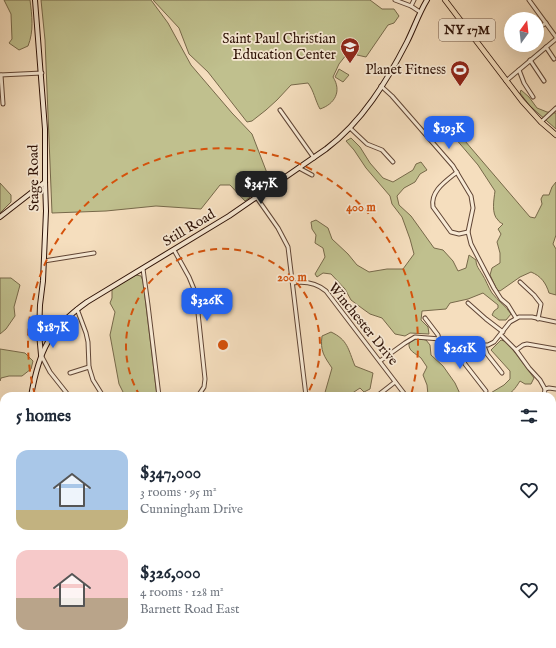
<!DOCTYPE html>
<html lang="en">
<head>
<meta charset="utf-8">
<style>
	body { margin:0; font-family:"IM FELL English",serif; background:#f2f2f3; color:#1f2937; height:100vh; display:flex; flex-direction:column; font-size:15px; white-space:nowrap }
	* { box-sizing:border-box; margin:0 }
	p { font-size:13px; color:#747a83 }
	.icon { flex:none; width:22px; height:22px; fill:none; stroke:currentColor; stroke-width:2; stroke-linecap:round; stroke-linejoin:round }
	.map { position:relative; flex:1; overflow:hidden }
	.panel { position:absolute; left:0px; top:392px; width:556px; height:256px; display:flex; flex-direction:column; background:#fff; border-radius:12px 12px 0 0; box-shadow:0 4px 16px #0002 }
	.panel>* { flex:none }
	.needle { width:26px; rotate:15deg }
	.controls { position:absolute; left:504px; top:12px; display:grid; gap:8px }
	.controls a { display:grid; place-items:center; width:40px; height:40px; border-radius:50%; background:#fff; box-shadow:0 4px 16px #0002; font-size:20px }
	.price { position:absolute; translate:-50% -34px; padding:0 9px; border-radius:8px; background:#2563eb; color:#fff; font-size:13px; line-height:26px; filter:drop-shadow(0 1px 2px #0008) }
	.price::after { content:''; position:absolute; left:50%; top:24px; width:12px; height:9px; margin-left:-6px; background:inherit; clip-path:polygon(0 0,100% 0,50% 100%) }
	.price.current { background:#222; color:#fff }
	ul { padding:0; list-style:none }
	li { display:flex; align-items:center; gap:12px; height:100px; padding:0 16px }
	li span { display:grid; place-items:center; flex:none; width:112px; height:80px; border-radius:12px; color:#555 }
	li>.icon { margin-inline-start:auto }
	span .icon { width:48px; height:48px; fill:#fffc; stroke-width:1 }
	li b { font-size:17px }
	h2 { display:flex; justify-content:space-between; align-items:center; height:48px; padding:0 16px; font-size:17px }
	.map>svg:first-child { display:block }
	.green { fill:#c0c08e; stroke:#77694a }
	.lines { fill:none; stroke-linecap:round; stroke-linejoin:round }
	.stream { stroke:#717771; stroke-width:1 }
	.street-casing { stroke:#604535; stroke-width:5 }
	.secondary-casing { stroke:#2e1207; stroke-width:6 }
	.primary-casing { stroke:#2e1207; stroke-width:6 }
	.street { stroke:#f8ead5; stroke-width:3 }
	.secondary { stroke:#f8ead5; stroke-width:4 }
	.primary { stroke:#f5debe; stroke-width:4.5 }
	.ring { fill:none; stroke:#d5520c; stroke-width:2; stroke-dasharray:7 5 }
	.labels { text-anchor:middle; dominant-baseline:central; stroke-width:3.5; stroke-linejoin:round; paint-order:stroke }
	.shield { fill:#f8ead5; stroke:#6b5345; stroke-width:1 }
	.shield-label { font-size:13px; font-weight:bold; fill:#2e1207 }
	.poi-label { font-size:14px; fill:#2e1207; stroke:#f8ead5; text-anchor:end }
	.street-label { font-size:14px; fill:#2e1207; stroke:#f8ead5 }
	.centre { fill:#d5520c; stroke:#f8ead5; stroke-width:2 }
	.ring-label { font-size:12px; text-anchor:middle; font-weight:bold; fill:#d5520c; stroke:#f8ead5; stroke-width:3.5; stroke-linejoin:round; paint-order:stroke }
</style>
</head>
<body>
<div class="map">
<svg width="556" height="648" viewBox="0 0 556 648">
	<rect width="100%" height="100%" fill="#f5debe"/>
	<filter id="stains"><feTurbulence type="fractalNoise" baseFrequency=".005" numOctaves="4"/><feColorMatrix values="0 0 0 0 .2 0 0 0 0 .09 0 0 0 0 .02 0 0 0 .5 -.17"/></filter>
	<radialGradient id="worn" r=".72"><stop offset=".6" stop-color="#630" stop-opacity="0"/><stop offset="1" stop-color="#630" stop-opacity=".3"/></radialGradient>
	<!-- green -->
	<g class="green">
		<path d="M4 0H30C32 16 34 31 28 46L19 50 9 43 12 39 11 14Z"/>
		<polygon points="41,0 151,0 168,23 191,65 232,113 252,134 267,173 268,183 245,201 230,185 220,185 201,209 156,206 106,211 52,213 45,40"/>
		<path d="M153 0H370L382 9H394L399 16 394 23 388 25 366 57 357 55 350 50 339 64 333 77C342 91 335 104 320 109 315 100 314 91 308 83L291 85 277 100 266 110 252 121 247 122 208 72 189 54 179 28Z"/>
		<polygon points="339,69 349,75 343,82 335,77"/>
		<polygon points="521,90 529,97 537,108 547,112 556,113 556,129 530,106 520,93"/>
		<path d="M448 124 453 127 530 217 535 218 542 204 541 199 543 195H549L552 187 556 182V235L553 244 556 249V295L549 293C546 283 541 276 531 272L520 277 500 291 497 290 490 275 492 268 500 263V253L497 242 501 234 498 229 503 224C501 223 499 222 498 220 491 214 494 199 495 191L478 165 449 131 447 125Z"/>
		<path d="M351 138 360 147 370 163 383 178 393 182 413 170 416 164 421 162 427 170 420 174 415 182 404 188 397 196 399 205 411 216 434 248 443 250 453 261 458 271 466 268 469 255 476 260C476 266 479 269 482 274 486 280 488 287 492 293 498 301 506 306 511 314L506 320H499L492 315 494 311 498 308V305L483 293 468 299 450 303 446 309 422 311 421 320 428 327 429 334 410 333 405 336 395 334 382 318 370 314 363 309 351 300 345 289 331 274 323 273 317 277 315 274 325 257 323 248 315 243 316 235 312 229 311 222 316 220 328 228 332 239 348 254 357 265 369 272 387 269H403L414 254 410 239 402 217 392 204 390 196 366 168 354 150 346 141Z"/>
		<polygon points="0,183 11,195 11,202 0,213"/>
		<polygon points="136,275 141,276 143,281 157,396 125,396 119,384 110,335 115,312 110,303 112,298 112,289"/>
		<polygon points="0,278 11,278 20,285 14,307 15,316 6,329 0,334"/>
		<path d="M331 332C348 340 348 349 355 366L373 373 370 389 364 392 360 388 351 394 350 396H324L332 368C324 356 320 351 322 336Z"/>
		<path d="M417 338 426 340 430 345 431 355 443 366 455 383 461 396 428 395 427 385 423 375 427 367C425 364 423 361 421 358 415 353 408 351 409 343Z"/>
		<path d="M501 340 507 342 534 378 531 384H525L520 381C510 397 507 396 488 396L489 394 504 385 510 379V371L491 350Z"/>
		<polygon points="0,349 25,353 33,361 31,369 22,376 9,376 1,378 0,381"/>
		<polygon points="556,457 556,515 553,518 556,522 556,549 552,542 552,467"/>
		<polygon points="57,644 215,644 221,648 56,648"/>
		<polygon points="429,644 467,644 459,648 425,648"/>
	</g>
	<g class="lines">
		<!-- stream -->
		<g class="stream">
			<polyline points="166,644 168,648"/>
			<polyline points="85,648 86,644"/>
			<polyline points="100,648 101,644"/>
			<polyline points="113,648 114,644"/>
			<polyline points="137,648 138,644"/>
			<polyline points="157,648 158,644"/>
		</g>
		<defs>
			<g id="street">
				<polyline points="395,0 411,6 420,12"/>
				<polyline points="529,0 556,37"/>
				<polyline points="411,6 414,0"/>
				<polyline points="537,29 546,23"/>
				<polyline points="546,47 554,59"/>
				<polyline points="530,60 544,81"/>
				<polyline points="519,70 524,83 533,97"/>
				<polyline points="0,75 42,73"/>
				<polyline points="1,75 3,104"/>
				<polyline points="506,81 556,39"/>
				<polyline points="381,86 392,96 453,166 471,196 473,208 468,232 471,244 494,288 501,299 508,305 516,318"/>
				<polyline points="280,110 314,158"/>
				<polyline points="541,122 556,108"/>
				<polyline points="350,128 367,144 382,150 393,162"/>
				<polyline points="299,168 312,175"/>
				<path d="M457 172C446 181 430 191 433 207L451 232 459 234 468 232"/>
				<polyline points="257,198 278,228 288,247 306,396"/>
				<polyline points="174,250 189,277 196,294 205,379 204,387 198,396"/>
				<polyline points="44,261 94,253"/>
				<polyline points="143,269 148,305 159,396"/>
				<polyline points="520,282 534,295 541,304 538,319"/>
				<path d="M293 283C306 281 316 283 326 291L406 396"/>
				<polyline points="468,303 486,319 503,332"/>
				<polyline points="77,309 86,333 88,342 89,367 93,380 103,396"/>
				<polyline points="425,318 438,335 439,339"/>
				<polyline points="501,335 516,350 529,368 540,380 545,389 544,396"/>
				<polyline points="465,342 462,355 465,364 486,391"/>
				<polyline points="484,346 487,354 502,373"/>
				<polyline points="516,350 523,345 527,344 556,349"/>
				<polyline points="41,355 50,372 69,396"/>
				<polyline points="380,361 405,343 415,337 453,340 478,345 488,345 494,342 510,322 519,317 532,317 556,322"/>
				<polyline points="70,373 89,367"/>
				<polyline points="545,389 549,388 556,389"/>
				<polyline points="377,396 395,382"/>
				<polyline points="552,410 556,411"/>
				<polyline points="0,512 4,514"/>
				<polyline points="555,517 556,518"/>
				<polyline points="552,587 556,593"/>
				<polyline points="552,611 556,606"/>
				<polyline points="0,625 4,626"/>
				<polyline points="260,644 263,648"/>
				<polyline points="501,648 506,644"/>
			</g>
			<g id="secondary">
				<polyline points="35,0 45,129 45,182 46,211 43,281 40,305 39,333 41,355"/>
				<polyline points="0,217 45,182"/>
				<polyline points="39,333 52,335"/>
				<path d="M31 396C39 351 49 329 87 302L229 216 326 149C362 122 387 81 407 42 414 28 419 13 427 0"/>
				<polyline points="0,593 4,566"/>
			</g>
			<polyline id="primary" points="445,0 522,101 541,122 556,135"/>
		</defs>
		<!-- street casing -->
		<use href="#street" class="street-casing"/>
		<!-- secondary casing -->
		<use href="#secondary" class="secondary-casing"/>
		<!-- primary casing -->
		<use href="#primary" class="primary-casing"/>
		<!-- street -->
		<use href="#street" class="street"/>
		<!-- secondary -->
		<use href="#secondary" class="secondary"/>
		<!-- primary -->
		<use href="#primary" class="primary"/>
	</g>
	<!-- distance rings -->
	<g class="ring">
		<path d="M140 396A97 97 0 1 1 306 396"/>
		<path d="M35 395A195 195 0 1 1 411 395"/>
	</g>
	<!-- icons -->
	<defs>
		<symbol id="school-pin" viewBox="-11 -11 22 30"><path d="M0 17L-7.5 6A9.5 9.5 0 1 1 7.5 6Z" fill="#8f2418" stroke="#f8ead5"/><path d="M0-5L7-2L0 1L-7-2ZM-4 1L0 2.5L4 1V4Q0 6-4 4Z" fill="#fff"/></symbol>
		<symbol id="stadium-pin" viewBox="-11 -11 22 30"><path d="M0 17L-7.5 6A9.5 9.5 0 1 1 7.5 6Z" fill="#8f2418" stroke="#f8ead5"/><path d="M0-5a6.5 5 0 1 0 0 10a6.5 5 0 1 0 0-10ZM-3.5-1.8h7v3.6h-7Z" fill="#fff"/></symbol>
	</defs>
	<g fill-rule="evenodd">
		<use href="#school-pin" x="339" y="36" width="22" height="30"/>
		<use href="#stadium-pin" x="449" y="59" width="22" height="30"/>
	</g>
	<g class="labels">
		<!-- shield labels -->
		<rect class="shield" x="439" y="19" width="56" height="22" rx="3"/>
		<g class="shield-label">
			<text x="467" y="30">NY 17M</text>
		</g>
		<!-- poi labels -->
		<g class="poi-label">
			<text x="336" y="39">Saint Paul Christian<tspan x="336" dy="16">Education Center</tspan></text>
			<text x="446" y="70">Planet Fitness</text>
		</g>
		<!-- street labels -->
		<g class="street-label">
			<text transform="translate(34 178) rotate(-91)">Stage Road</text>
			<text transform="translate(189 228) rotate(-31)">Still Road</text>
			<text transform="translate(363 324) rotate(51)">Winchester Drive</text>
		</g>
	</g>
	<circle cx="223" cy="345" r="6" class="centre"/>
	<g class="ring-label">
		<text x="361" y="211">400 m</text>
		<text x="292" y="281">200 m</text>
	</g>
	<rect width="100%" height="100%" filter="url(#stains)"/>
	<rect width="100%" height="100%" fill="url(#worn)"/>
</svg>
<div class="controls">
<a><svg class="needle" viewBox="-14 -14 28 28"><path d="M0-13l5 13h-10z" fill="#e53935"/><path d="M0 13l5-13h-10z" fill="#747a83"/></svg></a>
</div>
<b class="price" style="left:449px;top:150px">$193K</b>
<b class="price current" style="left:261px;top:205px">$347K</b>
<b class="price" style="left:207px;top:322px">$326K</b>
<b class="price" style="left:53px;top:349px">$187K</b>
<b class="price" style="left:460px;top:370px">$261K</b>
<section class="panel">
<h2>5 homes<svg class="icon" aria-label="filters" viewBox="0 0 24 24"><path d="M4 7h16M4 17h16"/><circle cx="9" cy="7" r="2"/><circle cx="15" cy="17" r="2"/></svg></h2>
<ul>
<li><span style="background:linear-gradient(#a9c7e8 75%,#c2b280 0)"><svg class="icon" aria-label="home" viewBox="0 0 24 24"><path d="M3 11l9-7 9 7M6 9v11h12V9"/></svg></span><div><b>$347,000</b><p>3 rooms · 95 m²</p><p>Cunningham Drive</p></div><svg class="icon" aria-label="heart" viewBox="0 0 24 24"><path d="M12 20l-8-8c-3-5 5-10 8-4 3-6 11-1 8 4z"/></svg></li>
<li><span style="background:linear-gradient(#f6c9c9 60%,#b9a48a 0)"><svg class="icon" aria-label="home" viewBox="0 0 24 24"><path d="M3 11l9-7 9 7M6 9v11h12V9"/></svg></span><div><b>$326,000</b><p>4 rooms · 128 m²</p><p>Barnett Road East</p></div><svg class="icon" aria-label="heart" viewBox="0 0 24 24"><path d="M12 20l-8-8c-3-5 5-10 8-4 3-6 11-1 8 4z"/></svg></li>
</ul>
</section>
</div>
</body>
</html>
